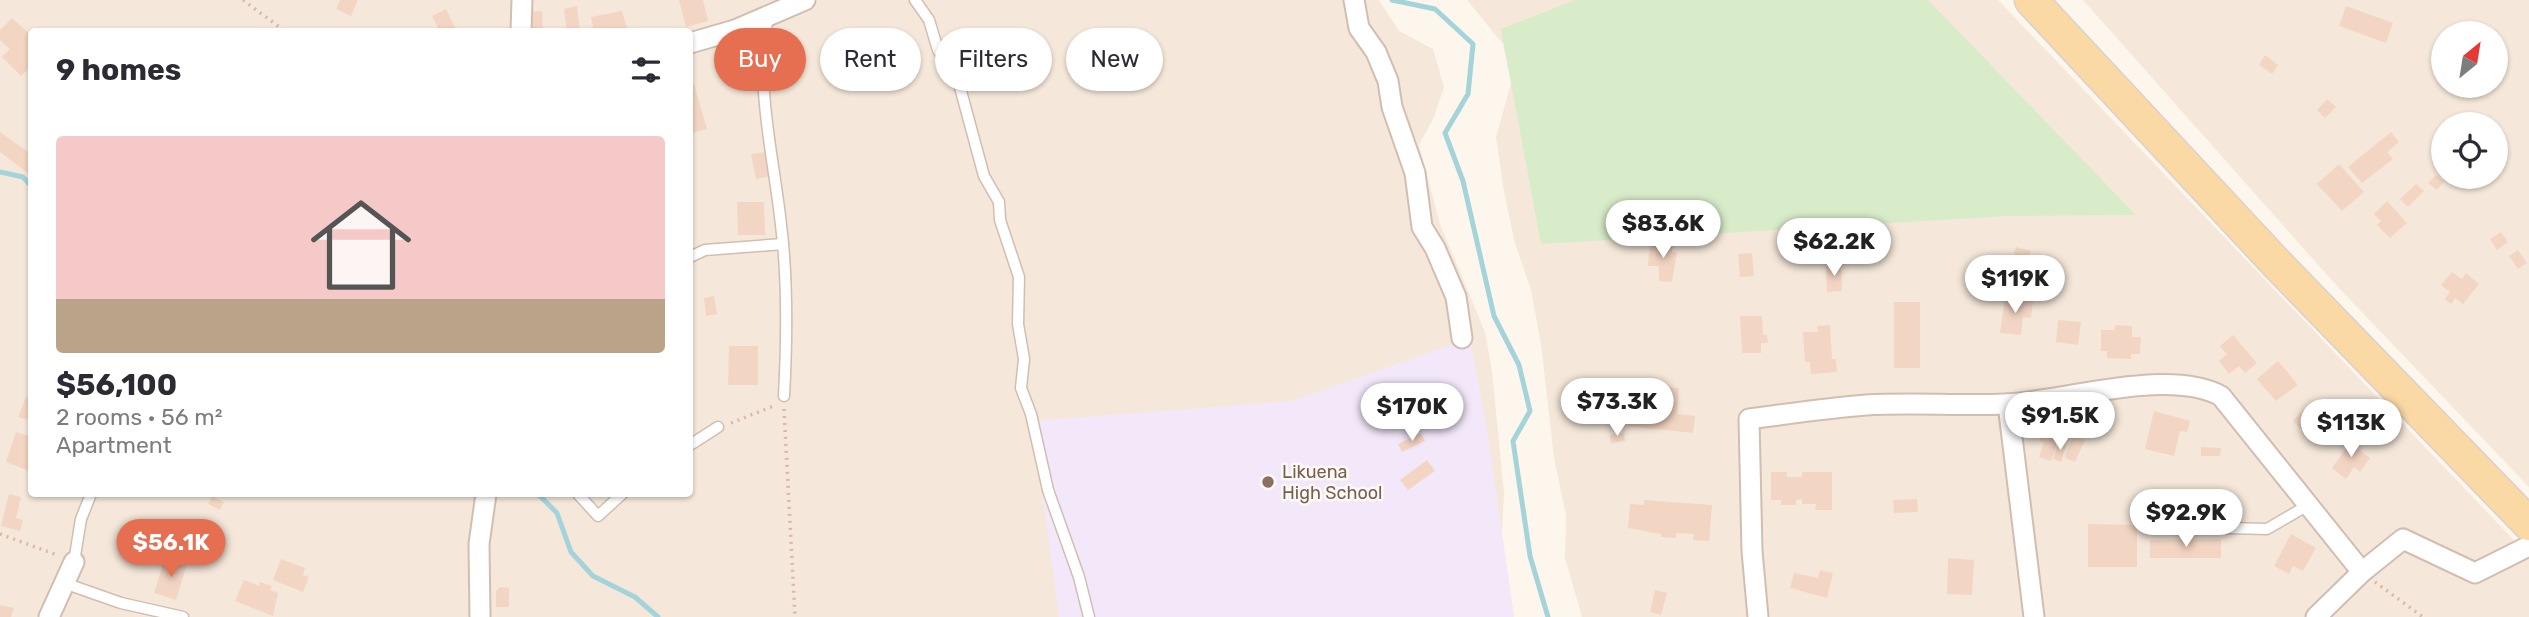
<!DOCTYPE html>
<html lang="en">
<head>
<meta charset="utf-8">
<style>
	body { margin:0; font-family:Rubik,sans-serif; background:#f2f2f3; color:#2b2b33; height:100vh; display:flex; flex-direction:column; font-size:26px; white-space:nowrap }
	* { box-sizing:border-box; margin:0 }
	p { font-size:23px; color:#7c7c81 }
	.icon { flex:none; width:38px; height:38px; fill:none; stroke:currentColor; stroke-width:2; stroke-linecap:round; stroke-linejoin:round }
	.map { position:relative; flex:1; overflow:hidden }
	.side { position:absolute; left:28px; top:28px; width:665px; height:469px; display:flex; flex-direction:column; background:#fff; border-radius:7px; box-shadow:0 2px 5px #0004 }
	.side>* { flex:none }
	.top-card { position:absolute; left:714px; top:28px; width:665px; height:63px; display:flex; gap:14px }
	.needle { width:46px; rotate:30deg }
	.fabs { position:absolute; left:2431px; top:21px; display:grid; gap:14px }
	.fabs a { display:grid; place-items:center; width:77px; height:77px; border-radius:50%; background:#fff; box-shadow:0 2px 5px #0004; font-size:35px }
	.price { position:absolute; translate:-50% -60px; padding:0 16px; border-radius:24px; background:#fff; color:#222; font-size:23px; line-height:46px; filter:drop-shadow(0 2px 4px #0008) }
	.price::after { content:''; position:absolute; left:50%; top:42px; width:21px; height:16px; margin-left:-10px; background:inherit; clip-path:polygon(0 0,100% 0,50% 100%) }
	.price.on { background:#e76f51; color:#fff }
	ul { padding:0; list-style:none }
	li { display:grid; align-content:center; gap:14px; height:371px; padding:0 28px }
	li span { display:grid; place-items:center; height:217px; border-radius:7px; color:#555 }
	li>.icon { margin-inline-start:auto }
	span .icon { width:126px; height:126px; fill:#fffc; stroke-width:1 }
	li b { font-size:30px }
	h2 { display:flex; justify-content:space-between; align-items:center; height:84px; padding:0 28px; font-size:30px }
	.pill { padding:0 24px; border-radius:32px; background:#fff; box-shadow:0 2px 5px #0004; font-size:24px; line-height:63px }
	.pill.on { background:#e76f51; color:#fff }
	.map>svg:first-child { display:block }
	.residential { fill:#f5e8da; fill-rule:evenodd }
	.education { fill:#f3e8fa }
	.green { fill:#d8ecc9 }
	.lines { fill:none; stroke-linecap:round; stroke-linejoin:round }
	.stream { stroke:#a5d3da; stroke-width:5 }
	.building { fill:#f3d5c3 }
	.service-casing { stroke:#d1beb0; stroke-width:13 }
	.minor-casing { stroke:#d1beb0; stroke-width:23 }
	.primary-casing { stroke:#dad1cd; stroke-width:35 }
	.path { stroke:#d9b8a5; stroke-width:3.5; stroke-dasharray:2 5; stroke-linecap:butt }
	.service { stroke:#fff; stroke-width:10 }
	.minor { stroke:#fff; stroke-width:19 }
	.primary { stroke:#fbd9a5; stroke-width:32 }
	.education-dot { fill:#8d6e63; stroke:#fffaf3; stroke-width:2.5 }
	.labels { text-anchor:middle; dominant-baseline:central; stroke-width:5; stroke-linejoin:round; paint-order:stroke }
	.education-label { font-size:18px; fill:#785e54; stroke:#fffaf3; text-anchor:start }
</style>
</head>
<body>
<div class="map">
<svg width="2529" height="617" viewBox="0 0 2529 617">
	<rect width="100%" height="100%" fill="#fdf6ec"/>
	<!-- residential -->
	<g class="residential">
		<path d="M0 0H1379L1399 31 1433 49 1444 87 1434 117 1419 145 1440 224 1485 332 1492 371 1504 493 1502 535 1514 617H0ZM32 32H690V494H32Z"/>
		<polygon points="1467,0 1998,0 2529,556 2529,617 1582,617 1565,558 1566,515 1554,458 1541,344 1531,290 1515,243 1504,192 1496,137 1511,83 1503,44"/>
		<path d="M2083 0H2529V487L2336 285ZM2443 33H2496V86H2443ZM2443 124H2496V177H2443Z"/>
	</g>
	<!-- education -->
	<polygon class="education" points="1470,338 1487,430 1514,617 1059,617 1033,421 1292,401"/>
	<!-- green -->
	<polygon class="green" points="1575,0 1928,0 2136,215 2008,216 1541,244 1501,29"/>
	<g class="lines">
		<!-- stream -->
		<g class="stream">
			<polyline points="1392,0 1435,9 1473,44 1468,94 1445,133 1463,181 1494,316 1519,365 1530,411 1513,441 1530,556 1548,617"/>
			<polyline points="0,172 23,177 32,187"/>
			<polyline points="538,494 557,513 571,552 593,576 635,597 658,617"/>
		</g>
	</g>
	<!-- building -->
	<g class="building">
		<polygon points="340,0 358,0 351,16 336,9"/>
		<polygon points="679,0 703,0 708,21 686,27"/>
		<polygon points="577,6 580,32 567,32 564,9"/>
		<polygon points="2346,6 2393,23 2386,43 2339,26"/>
		<polygon points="446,9 457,32 440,32 432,16"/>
		<polygon points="542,11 543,32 528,32 527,12"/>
		<polygon points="622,11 628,32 594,32 591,17"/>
		<polygon points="12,18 32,36 32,66 21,76 2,57 10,49 0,40 0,30"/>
		<polygon points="2265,55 2278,65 2272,74 2259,65"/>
		<polygon points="694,84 707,129 693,133 690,120 690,86"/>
		<polygon points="2327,99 2336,107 2325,118 2317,110"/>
		<polygon points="0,132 32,155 32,176 0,152"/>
		<polygon points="2391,132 2399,142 2387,152 2393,159 2362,183 2348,167"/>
		<polygon points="765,152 770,176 756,179 751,154"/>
		<polygon points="2339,164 2364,192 2342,211 2317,184"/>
		<polygon points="2436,175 2444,182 2437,190 2428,183"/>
		<polygon points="2416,184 2424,191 2408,207 2400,199"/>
		<polygon points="2387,201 2407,223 2390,238 2377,225 2381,221 2374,214"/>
		<polygon points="737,202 764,202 765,235 738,235"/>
		<polygon points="2501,232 2508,242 2497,250 2490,239"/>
		<polygon points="1650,242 1673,244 1672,252 1677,252 1672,282 1659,281 1659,266 1648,266"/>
		<polygon points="2016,247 2031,251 2025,272 2010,267"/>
		<polygon points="2518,250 2527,263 2518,269 2509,256"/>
		<polygon points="1752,253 1754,276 1740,277 1738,254"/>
		<polygon points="1841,265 1842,291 1827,292 1826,266"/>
		<polygon points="2452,272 2462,279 2466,273 2479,284 2463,304 2455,298 2451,304 2445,299 2450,292 2441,285"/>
		<polygon points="714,296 717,314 706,316 704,298"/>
		<polygon points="2005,297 2033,301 2031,318 2023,317 2021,335 2000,333"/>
		<rect x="1894" y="302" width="26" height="66"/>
		<polygon points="1740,316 1762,316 1763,335 1767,335 1768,343 1761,343 1761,353 1742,353"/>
		<polygon points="2058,320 2081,322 2078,345 2056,342"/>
		<polygon points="1830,325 1832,359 1836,359 1837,372 1811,374 1810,362 1805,362 1803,332 1818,332 1817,326"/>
		<polygon points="2115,325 2132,326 2132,337 2141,337 2140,354 2131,354 2131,359 2107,358 2107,351 2101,351 2101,330 2115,330"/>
		<polygon points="2233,335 2257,363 2245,373 2239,366 2229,374 2219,361 2227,354 2220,346"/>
		<polygon points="729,346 758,346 758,385 728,385"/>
		<polygon points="2278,361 2298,385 2276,401 2257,379"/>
		<polygon points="1656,386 1679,388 1677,414 1695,416 1693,433 1628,426 1629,411 1639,412 1639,404 1654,406"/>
		<polygon points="26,397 32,399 27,420 18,417"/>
		<polygon points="2312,401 2328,417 2309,437 2293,421"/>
		<polygon points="2154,411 2190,421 2187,432 2180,431 2174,456 2145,449"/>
		<polygon points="2047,417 2064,423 2051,461 2039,457 2044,442 2039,441"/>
		<polygon points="16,432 32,437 32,472 6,462"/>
		<polygon points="1421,433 1425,441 1402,452 1398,444"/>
		<polygon points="1624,433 1625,441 1611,443 1610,435"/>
		<polygon points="2073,436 2085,440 2075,462 2065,458"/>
		<polygon points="2355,436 2362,441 2357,448 2370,458 2360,472 2354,467 2346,479 2332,468"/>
		<polygon points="2058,443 2066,445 2061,462 2053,459"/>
		<polygon points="2201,447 2221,448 2220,456 2201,456"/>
		<polygon points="1427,460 1435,471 1408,490 1400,480"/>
		<polygon points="1771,472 1787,472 1787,477 1802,477 1802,472 1832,472 1832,510 1815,510 1816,504 1802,504 1802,499 1796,500 1796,505 1781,505 1781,500 1771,500"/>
		<polygon points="9,494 21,497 16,518 23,520 20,531 1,526"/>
		<polygon points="212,496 224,502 220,510 208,504"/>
		<polygon points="2146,498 2170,498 2169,512 2146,511"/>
		<polygon points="1917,499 1918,512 1894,513 1893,500"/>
		<polygon points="1644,500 1712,505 1709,541 1693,540 1694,534 1676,533 1676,538 1661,537 1661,534 1628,528 1630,504 1644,505"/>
		<polygon points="2088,524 2137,525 2137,567 2088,567"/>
		<polygon points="130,531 184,543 182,554 127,543"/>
		<polygon points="2291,534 2316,548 2303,571 2293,566 2289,574 2274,566"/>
		<polygon points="2221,539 2221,558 2150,558 2150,540"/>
		<polygon points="165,558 187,564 176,600 154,593"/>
		<polygon points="1948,558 1974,560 1972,595 1947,594"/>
		<polygon points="281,559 305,568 303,575 309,577 303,592 273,580"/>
		<polygon points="1820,570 1833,573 1827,598 1790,588 1794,573 1818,578"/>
		<polygon points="244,580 259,586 260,582 272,586 270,590 278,593 273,616 235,601"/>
		<polygon points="500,587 509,588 509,607 496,607 496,591"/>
		<polygon points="1655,590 1667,593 1661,615 1650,612"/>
		<polygon points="0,605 14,608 11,617 0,617"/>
	</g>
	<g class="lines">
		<defs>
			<g id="service">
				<polyline points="915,0 929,20 938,50 958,80 984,176 999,202 1000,220 1019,277 1018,324 1024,359 1021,388 1031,414 1048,490 1079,577 1089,617"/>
				<path d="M768 17C754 83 774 158 781 225 788 281 787 340 784 396"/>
				<polyline points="690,257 705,250 783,244"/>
				<polyline points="690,445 718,427"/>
				<polyline points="578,494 598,516 622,494"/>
				<polyline points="2227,528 2267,529 2310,504"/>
				<polyline points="74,562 81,519 91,494"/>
				<polyline points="64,583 121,603 183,617"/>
			</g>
			<g id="minor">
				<polyline points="1354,0 1359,28 1376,52 1388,81 1392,107 1415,173 1422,227 1435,248 1456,297 1462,338"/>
				<polyline points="521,32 522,0"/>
				<polyline points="690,43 735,30 805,0"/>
				<polyline points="2008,404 2034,617"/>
				<polyline points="49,617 74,562"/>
				<polyline points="480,617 479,544 486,494"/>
				<path d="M1758 617 1752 551 1749 419C1787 414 1827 408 1866 405 1912 402 1959 406 2005 404 2063 402 2168 367 2221 396L2362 572 2403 539 2475 573 2529 546"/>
				<polyline points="2316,617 2362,572"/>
			</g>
			<polyline id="primary" points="2031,0 2277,264 2529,524"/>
		</defs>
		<!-- service casing -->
		<use href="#service" class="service-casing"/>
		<!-- minor casing -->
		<use href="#minor" class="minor-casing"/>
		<!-- primary casing -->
		<use href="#primary" class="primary-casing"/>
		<!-- path -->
		<g class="path">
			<polyline points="243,0 286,32"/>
			<polyline points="784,409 795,617"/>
			<polyline points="731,423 776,405"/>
			<polyline points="0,534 57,555"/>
			<polyline points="2375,582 2423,617"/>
		</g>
		<!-- service -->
		<use href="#service" class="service"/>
		<!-- minor -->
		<use href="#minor" class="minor"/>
		<!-- primary -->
		<use href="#primary" class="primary"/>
	</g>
	<!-- markers -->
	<circle class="education-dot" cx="1268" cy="482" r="7"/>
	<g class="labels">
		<!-- education labels -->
		<g class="education-label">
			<text x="1282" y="472">Likuena<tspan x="1282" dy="21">High School</tspan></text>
		</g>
	</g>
</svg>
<div class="fabs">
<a><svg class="needle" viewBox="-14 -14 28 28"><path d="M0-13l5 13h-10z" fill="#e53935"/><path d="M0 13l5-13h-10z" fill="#7c7c81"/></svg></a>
<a><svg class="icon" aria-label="locate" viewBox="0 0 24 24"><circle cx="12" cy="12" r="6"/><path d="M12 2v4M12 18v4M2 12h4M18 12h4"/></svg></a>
</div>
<b class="price" style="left:1663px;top:260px">$83.6K</b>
<b class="price" style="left:1834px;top:278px">$62.2K</b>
<b class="price" style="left:2015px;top:315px">$119K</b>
<b class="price" style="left:1617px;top:438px">$73.3K</b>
<b class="price" style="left:1412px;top:443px">$170K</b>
<b class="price" style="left:2060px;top:452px">$91.5K</b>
<b class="price" style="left:2351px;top:459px">$113K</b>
<b class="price" style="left:2186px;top:549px">$92.9K</b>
<b class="price on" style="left:171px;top:579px">$56.1K</b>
<div class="top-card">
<a class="pill on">Buy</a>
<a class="pill">Rent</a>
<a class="pill">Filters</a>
<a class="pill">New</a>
</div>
<section class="side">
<h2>9 homes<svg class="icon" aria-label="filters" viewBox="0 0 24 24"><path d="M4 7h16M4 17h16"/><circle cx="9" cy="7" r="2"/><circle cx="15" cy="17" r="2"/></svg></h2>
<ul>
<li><span style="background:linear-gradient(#f6c9c9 75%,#b9a48a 0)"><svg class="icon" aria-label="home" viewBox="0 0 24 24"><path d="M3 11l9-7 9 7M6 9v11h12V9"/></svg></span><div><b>$56,100</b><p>2 rooms · 56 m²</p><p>Apartment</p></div></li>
</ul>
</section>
</div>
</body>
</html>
